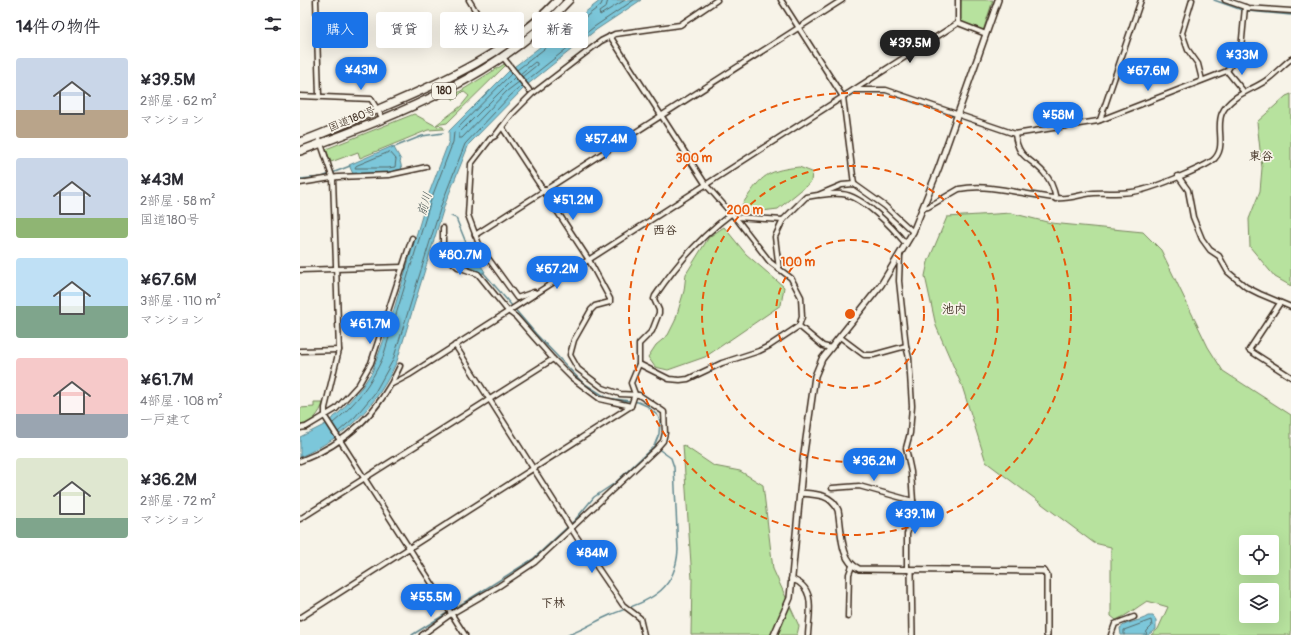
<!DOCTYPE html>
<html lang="ja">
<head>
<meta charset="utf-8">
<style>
	body { margin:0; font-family:Pangolin,"Klee One",sans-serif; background:#f2f2f3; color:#2b2b33; height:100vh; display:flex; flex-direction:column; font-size:15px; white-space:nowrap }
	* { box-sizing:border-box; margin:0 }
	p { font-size:13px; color:#7c7c81 }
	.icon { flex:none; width:22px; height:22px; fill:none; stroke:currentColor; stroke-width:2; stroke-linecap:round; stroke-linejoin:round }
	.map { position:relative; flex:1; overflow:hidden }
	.side { display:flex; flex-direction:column; background:#fff; width:300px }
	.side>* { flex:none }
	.banner { position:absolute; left:12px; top:12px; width:380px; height:36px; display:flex; gap:8px }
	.fabs { position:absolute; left:939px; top:535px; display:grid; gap:8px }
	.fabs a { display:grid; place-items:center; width:40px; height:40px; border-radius:4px; background:#fff; box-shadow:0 4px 16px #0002; font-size:20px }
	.price { position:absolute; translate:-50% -34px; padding:0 9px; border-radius:14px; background:#1a73e8; color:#fff; font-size:13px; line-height:26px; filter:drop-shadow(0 1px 2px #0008) }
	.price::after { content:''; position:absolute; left:50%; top:24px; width:12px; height:9px; margin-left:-6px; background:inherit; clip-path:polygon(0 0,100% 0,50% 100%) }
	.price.active { background:#222; color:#fff }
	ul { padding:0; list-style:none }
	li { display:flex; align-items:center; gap:12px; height:100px; padding:0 16px }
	li span { display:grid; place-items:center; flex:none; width:112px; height:80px; border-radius:4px; color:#555 }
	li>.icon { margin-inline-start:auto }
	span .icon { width:48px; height:48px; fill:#fffc; stroke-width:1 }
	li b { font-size:17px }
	h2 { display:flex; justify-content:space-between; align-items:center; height:48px; padding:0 16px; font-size:17px }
	.pill { padding:0 14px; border-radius:4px; background:#fff; box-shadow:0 4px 16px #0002; font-size:14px; line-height:36px }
	.pill.active { background:#1a73e8; color:#fff }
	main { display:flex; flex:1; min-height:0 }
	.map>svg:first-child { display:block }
	.green { fill:#b7e29e; stroke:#79865e; fill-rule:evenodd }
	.water { fill:#7bc7da; stroke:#61888f }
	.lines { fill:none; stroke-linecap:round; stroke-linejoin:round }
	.shore { stroke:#556969; stroke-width:1 }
	.stream { stroke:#61888f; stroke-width:1.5 }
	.minor-casing { stroke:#3b2a1e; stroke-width:7 }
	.tertiary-casing { stroke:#3b2a1e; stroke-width:8 }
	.trunk-casing { stroke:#3b2a1e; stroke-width:10 }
	.minor { stroke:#f7f3e8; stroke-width:4 }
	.tertiary { stroke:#f7f3e8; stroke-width:5 }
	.trunk { stroke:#f7f3e8; stroke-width:7 }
	.ring { fill:none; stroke:#e8590c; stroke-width:2; stroke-dasharray:7 5 }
	.labels { text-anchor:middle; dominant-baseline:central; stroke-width:3.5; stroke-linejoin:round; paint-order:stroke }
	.shield { fill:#f7f3e8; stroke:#73665b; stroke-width:1 }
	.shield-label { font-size:10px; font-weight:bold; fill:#3b2a1e }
	.street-label { font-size:11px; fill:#3b2a1e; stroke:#f7f3e8 }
	.neighbourhood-label { font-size:12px; font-weight:bold; fill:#3b2a1e; stroke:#f7f3e8 }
	.water-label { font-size:12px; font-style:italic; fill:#4e5956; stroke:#f7f3e8 }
	.centre { fill:#e8590c; stroke:#f7f3e8; stroke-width:2 }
	.ring-label { font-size:12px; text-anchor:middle; font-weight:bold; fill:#e8590c; stroke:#f7f3e8; stroke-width:3.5; stroke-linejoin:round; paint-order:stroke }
</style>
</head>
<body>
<main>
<section class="side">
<h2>14件の物件<svg class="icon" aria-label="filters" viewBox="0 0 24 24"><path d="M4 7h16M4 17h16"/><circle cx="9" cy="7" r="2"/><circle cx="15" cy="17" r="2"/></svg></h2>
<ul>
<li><span style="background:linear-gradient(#c9d6e8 65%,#b9a48a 0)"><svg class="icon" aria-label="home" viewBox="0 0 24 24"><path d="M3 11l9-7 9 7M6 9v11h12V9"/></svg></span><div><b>¥39.5M</b><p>2部屋 · 62 m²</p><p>マンション</p></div></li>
<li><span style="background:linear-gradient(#c9d6e8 75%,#8fb573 0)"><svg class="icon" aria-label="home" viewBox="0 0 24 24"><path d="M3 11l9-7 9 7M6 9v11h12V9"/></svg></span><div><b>¥43M</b><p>2部屋 · 58 m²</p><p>国道180号</p></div></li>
<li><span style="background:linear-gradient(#bfe0f5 60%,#7fa58c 0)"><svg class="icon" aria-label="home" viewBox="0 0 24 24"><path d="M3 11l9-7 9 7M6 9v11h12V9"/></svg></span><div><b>¥67.6M</b><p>3部屋 · 110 m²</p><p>マンション</p></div></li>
<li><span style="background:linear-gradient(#f6c9c9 70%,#9aa5b1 0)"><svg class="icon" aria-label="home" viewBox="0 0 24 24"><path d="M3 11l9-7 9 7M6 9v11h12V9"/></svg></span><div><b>¥61.7M</b><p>4部屋 · 108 m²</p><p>一戸建て</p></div></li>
<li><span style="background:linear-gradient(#dfe7d0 75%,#7fa58c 0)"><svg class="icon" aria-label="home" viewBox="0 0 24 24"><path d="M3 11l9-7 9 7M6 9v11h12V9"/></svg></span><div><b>¥36.2M</b><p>2部屋 · 72 m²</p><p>マンション</p></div></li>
</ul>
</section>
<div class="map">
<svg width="991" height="635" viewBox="0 0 991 635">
	<rect width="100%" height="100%" fill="#f7f3e8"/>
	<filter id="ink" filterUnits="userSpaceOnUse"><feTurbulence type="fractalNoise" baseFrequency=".025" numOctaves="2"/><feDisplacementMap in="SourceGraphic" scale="8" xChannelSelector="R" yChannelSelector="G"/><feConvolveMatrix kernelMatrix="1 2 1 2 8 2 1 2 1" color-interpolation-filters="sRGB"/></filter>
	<g filter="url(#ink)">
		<!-- green -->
		<g class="green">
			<polygon points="661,0 693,0 683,31 660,22"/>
			<polygon points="206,63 206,65 147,123 136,125 161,106 169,96 163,91 154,100 151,97"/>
			<polygon points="991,94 991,286 975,277 950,247 949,219 960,191 962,168 957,122 986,96"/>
			<polygon points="114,114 136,126 143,127 144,129 128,130 60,158 58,152 31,162 26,149"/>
			<path d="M499 167 512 172 511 182 478 209 446 213 441 206C461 178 462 171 499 167Z"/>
			<path d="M711 213 751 223 843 232 861 250 908 347 923 371 991 415V635H851L858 629 868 607 847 601C836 608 828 615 816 620L811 616V547L794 543 686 462 662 386 636 326 625 276 628 262 647 217ZM946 542H972V568H946ZM946 590H972V616H946Z"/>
			<polygon points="424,227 446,254 484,287 481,305 405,357 368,370 355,367 348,357 356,345 368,335 375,321 384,291 386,274 409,237"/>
			<path d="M14 403H23C20 413 12 424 0 425V408L14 407Z"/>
			<polygon points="383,445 414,466 440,471 463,485 473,569 499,626 497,635 391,635 392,579"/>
		</g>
		<!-- water -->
		<g class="water">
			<path d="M301 0H341L296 30 227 85 169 144 145 204 97 361C76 408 46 436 0 457V437L24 425 40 412 62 387 72 372 89 326 128 196 149 141V131L210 70Z"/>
			<polygon points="93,146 101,160 100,161 102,169 89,172 53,174 49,165"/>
			<path d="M173 253 185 272 182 274C174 267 162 266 154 260Z"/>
			<path d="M848 616H853L856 620V629L848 635H821L820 628C828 621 839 622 848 616Z"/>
		</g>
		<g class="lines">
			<!-- shore -->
			<g class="shore">
				<polyline points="308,0 306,7 299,12 300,15 325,0"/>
				<polyline points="217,70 301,5 303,0"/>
				<polyline points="220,74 235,62 237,63 237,65 222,77"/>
				<polyline points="215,77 159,133 159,138 162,138 207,91 219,82"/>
				<polyline points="226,81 294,27 334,0"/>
				<polygon points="90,152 96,159 95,167 88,168 55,168 56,166"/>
				<path d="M33 423C55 405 71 384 83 357L132 197 153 142 154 132 212 73"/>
				<polyline points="38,432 55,417 74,394 93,360 142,203 165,144 211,95 222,86"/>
				<polyline points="824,635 824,630 851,620 852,626 847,631 846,635"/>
			</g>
			<!-- stream -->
			<g class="stream">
				<polyline points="914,0 942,10"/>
				<polyline points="948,11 991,15"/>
				<polyline points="92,148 122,136 143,133"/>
				<polyline points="0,179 22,177 50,166"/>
				<polyline points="151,216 156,218 171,255"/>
				<polyline points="112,635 233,559 275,520 294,497 315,483 354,446 359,434 360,421 358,416 347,406 338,402 307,398 282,382 236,334 183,272"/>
				<path d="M268 635C283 630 296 621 310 615 347 600 375 595 378 550L374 467 371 458 357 448"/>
			</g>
			<defs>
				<g id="minor">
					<polyline points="16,0 19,96"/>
					<polyline points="169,0 199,50"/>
					<polyline points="481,0 543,97 554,184"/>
					<polyline points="892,0 882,33 888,50 898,64 902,80"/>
					<polyline points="925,0 948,8 991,11"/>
					<polyline points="658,23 686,34"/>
					<polyline points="658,23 658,0"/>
					<polyline points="310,36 406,185 439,222 470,262 491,278 501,297 502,317 499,326 469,346 459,351 422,363 388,379 380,380 369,379 339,364"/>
					<polyline points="202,56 229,90"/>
					<polyline points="927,71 944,92"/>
					<polyline points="554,90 586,90 715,134 798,121 927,71 941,49 945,7"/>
					<polyline points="0,96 71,99 83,119"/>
					<polyline points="800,120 841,0"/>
					<path d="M715 134C718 159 730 157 744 173 751 180 754 189 756 199"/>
					<polyline points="18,135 33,179 39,350 25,408 25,417 165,635"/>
					<polyline points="878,176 888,190 893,217 902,239 910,250 919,256 928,272 946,287 960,294 991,307"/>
					<polyline points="0,183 38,177 89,175 126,167"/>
					<path d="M520 195C527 194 535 193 542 194 563 196 593 228 606 244"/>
					<path d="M623 208 628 207 659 189C691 183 722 195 755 198 768 200 781 194 794 193 809 192 826 195 842 190 858 186 898 170 912 161 928 149 915 128 922 113 931 94 954 90 968 79 976 73 983 65 991 59"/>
					<polyline points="435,217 483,220 506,197 518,195 542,185 554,184 585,206 613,232"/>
					<polyline points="143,228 143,254 158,267 178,274 208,311 216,317 253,359 272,378 300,399 331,406"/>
					<polyline points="175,235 542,0"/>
					<polyline points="600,255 599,281 606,346 609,358 612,406 610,433 606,448 611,472 613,501 612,519 607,534 607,570"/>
					<polyline points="479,269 475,237 483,220"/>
					<polyline points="0,270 103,267"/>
					<polyline points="236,293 234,292 217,298 180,247 168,215 171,164 191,138 195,136 212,114 232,94 301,41 315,34 380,25 417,0"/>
					<polyline points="980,303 949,350 991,377"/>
					<polyline points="499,326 523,346 531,348"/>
					<polyline points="540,337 564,355 573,355 606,346"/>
					<polyline points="155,345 276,536 323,605 340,618 344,635"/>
					<polyline points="0,351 39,350"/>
					<polyline points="92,384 109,375 658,23"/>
					<polyline points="0,428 6,427 36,409 59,384 71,363 112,238"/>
					<path d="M0 461C46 444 80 411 100 366"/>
					<polyline points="532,488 559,486 613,501"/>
					<polyline points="0,519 253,359"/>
					<path d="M491 579C517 587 509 613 508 635"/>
					<polyline points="548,617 549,574 552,566"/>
					<path d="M0 618 331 406 335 394 331 383 339 364V344L352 331 359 313V310L354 299 355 296C376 265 400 237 431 214"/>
					<polyline points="122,635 151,614 199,586 235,562 356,449 363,441 365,433 364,412 339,395 320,394 303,388 278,369 270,355 274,340 291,310 295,306 310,302 310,299 289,260 202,127"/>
					<polyline points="811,635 815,624 834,617"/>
				</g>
				<g id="tertiary">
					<path d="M500 493C516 494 531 494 538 510 542 528 539 561 559 569L744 571 747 576V635"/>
					<polyline points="611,570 612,635"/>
					<polyline points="474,635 490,598 503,460 515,376 522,359 581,285 613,232 639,167 698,0"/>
				</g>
				<g id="trunk">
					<path d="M0 142C28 132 54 120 81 108 145 81 210 52 258 0"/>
					<path d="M0 151C96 115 198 78 269 0"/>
				</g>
			</defs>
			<!-- minor casing -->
			<use href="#minor" class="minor-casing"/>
			<!-- tertiary casing -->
			<use href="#tertiary" class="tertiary-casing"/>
			<!-- trunk casing -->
			<use href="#trunk" class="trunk-casing"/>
			<!-- minor -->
			<use href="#minor" class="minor"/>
			<!-- tertiary -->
			<use href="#tertiary" class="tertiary"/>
			<!-- trunk -->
			<use href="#trunk" class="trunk"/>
		</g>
	</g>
	<!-- distance rings -->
	<g class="ring">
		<circle cx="550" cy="314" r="74"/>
		<circle cx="550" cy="314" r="148"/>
		<circle cx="550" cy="314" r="221"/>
	</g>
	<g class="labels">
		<!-- shield labels -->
		<rect class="shield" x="132" y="83" width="24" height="16" rx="3"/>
		<g class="shield-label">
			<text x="144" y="91">180</text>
		</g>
		<!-- street labels -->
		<g class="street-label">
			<text transform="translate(52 119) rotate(-22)">国道180号</text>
		</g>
		<!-- neighbourhood labels -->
		<g class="neighbourhood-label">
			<text x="961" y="156">東谷</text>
			<text x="365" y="230">西谷</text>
			<text x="654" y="309">池内</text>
			<text x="253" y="603">下林</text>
		</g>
		<!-- water labels -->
		<g class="water-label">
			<text transform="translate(125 204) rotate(-73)">前川</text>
		</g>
	</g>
	<circle cx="550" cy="314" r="6" class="centre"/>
	<g class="ring-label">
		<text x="394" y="162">300 m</text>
		<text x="445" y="214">200 m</text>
		<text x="498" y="266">100 m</text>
	</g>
</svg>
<div class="fabs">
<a><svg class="icon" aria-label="locate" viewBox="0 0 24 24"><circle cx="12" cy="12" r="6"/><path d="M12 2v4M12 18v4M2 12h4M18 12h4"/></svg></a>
<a><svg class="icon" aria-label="layers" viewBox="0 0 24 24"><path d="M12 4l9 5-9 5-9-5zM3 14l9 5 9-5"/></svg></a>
</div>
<b class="price active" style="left:610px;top:64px">¥39.5M</b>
<b class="price" style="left:942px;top:76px">¥33M</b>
<b class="price" style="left:61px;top:91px">¥43M</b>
<b class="price" style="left:848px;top:92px">¥67.6M</b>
<b class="price" style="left:758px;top:136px">¥58M</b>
<b class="price" style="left:306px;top:160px">¥57.4M</b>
<b class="price" style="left:273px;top:221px">¥51.2M</b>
<b class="price" style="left:160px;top:276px">¥80.7M</b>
<b class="price" style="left:257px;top:290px">¥67.2M</b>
<b class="price" style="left:70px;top:345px">¥61.7M</b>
<b class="price" style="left:574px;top:482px">¥36.2M</b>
<b class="price" style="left:615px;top:535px">¥39.1M</b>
<b class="price" style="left:292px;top:574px">¥84M</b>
<b class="price" style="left:131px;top:618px">¥55.5M</b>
<div class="banner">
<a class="pill active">購入</a>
<a class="pill">賃貸</a>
<a class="pill">絞り込み</a>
<a class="pill">新着</a>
</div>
</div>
</main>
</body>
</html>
